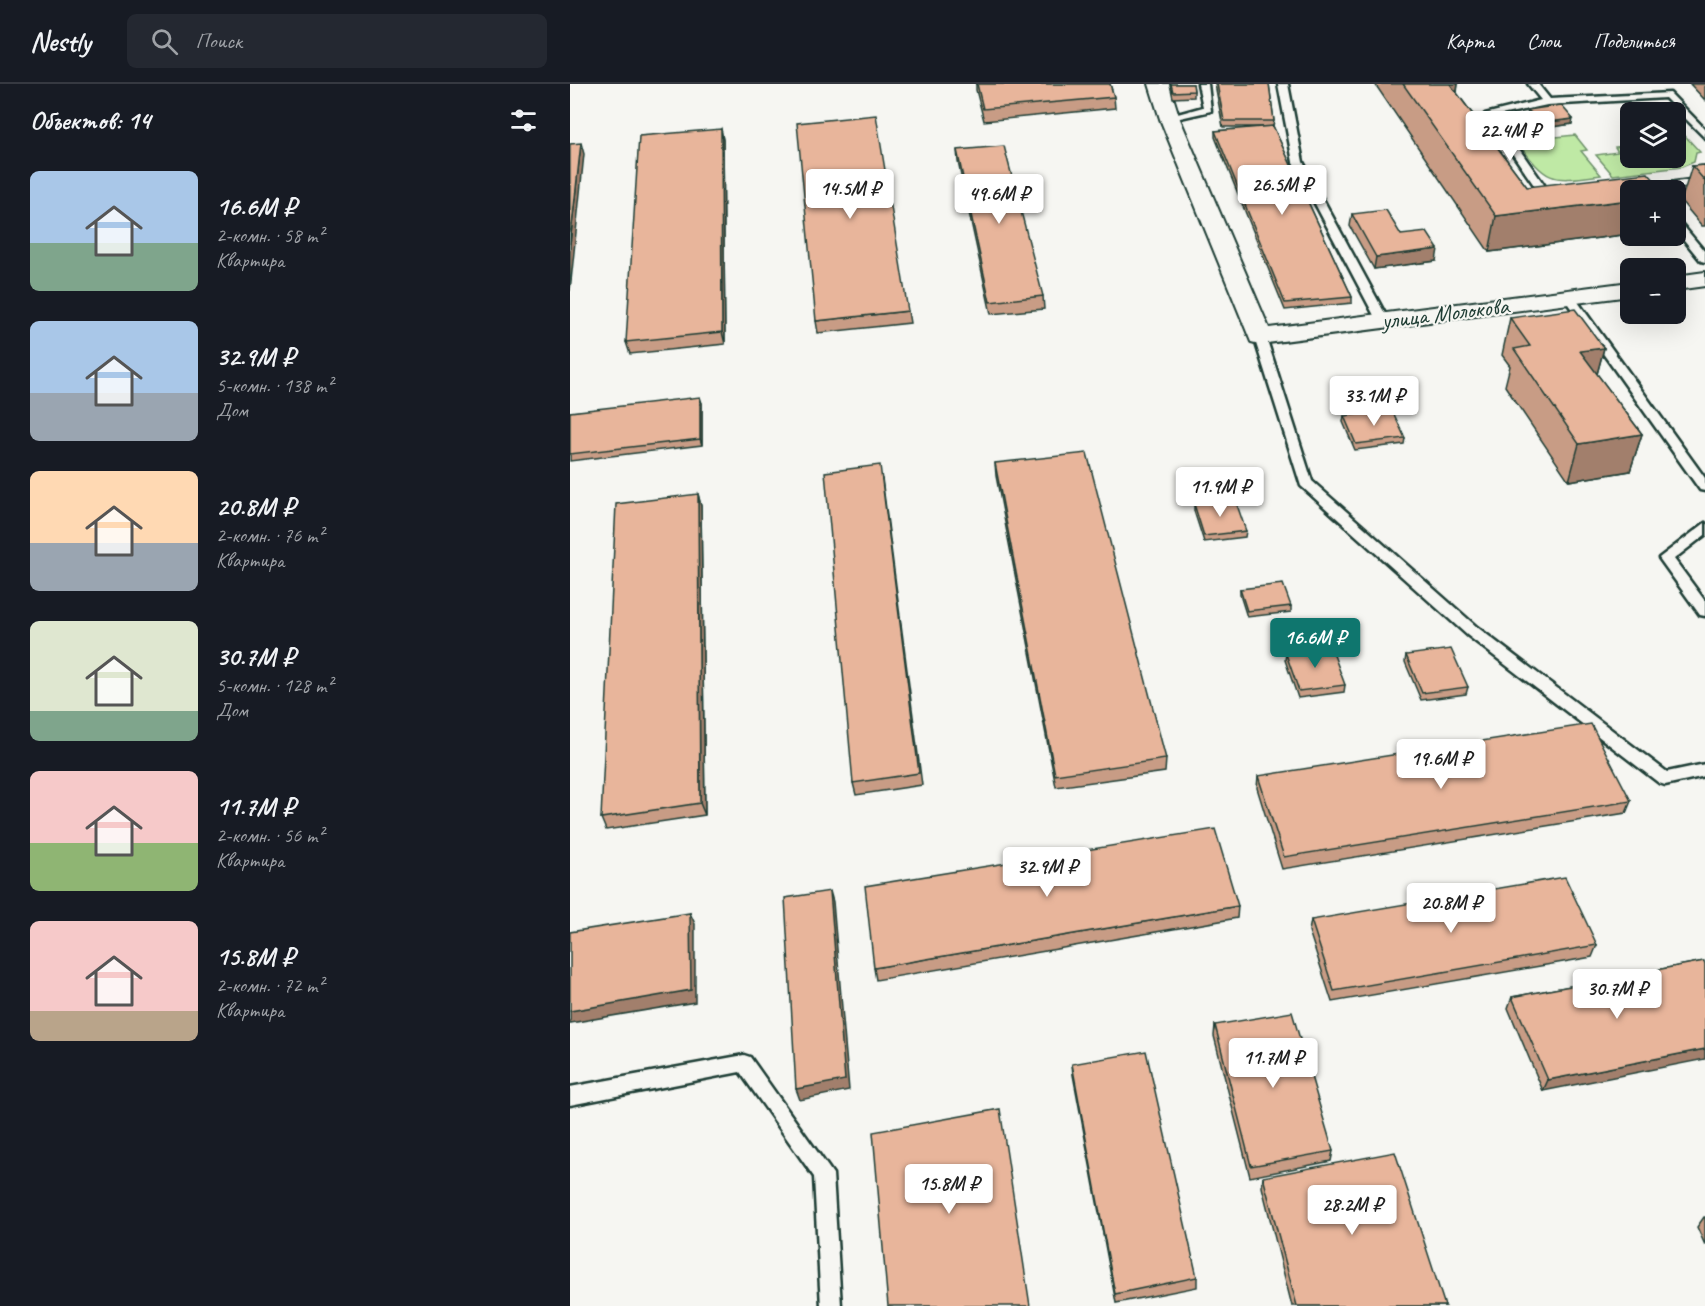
<!DOCTYPE html>
<html lang="ru">
<head>
<meta charset="utf-8">
<style>
	body { margin:0; font-family:Caveat,sans-serif; background:#242831; color:#f1f3f6; height:100vh; display:flex; flex-direction:column; font-size:22px; white-space:nowrap }
	* { box-sizing:border-box; margin:0 }
	p { font-size:20px; color:#9ea1a6 }
	.icon { flex:none; width:33px; height:33px; fill:none; stroke:currentColor; stroke-width:2; stroke-linecap:round; stroke-linejoin:round }
	.map { position:relative; flex:1; overflow:hidden }
	.panel { display:flex; flex-direction:column; background:#171b24; width:570px }
	.panel>* { flex:none }
	.controls { position:absolute; left:1050px; top:18px; display:grid; gap:12px }
	.controls a { display:grid; place-items:center; width:66px; height:66px; border-radius:9px; background:#171b24; box-shadow:0 6px 24px #0002; font-size:30px }
	.price { position:absolute; translate:-50% -51px; padding:0 14px; border-radius:6px; background:#fff; color:#222; font-size:20px; line-height:39px; filter:drop-shadow(0 2px 3px #0008) }
	.price::after { content:''; position:absolute; left:50%; top:36px; width:18px; height:14px; margin-left:-9px; background:inherit; clip-path:polygon(0 0,100% 0,50% 100%) }
	.price.selected { background:#0f766e; color:#fff }
	ul { padding:0; list-style:none }
	li { display:flex; align-items:center; gap:18px; height:150px; padding:0 30px }
	li span { display:grid; place-items:center; flex:none; width:168px; height:120px; border-radius:9px; color:#555 }
	li>.icon { margin-inline-start:auto }
	span .icon { width:72px; height:72px; fill:#fffc; stroke-width:1 }
	li b { font-size:26px }
	h2 { display:flex; justify-content:space-between; align-items:center; height:72px; padding:0 30px; font-size:26px }
	header { display:flex; align-items:center; gap:36px; box-sizing:border-box; height:84px; padding:0 30px; background:#171b24; border-bottom:2px solid #363941 }
	header strong { font-size:28px }
	nav { display:flex; gap:33px; margin-inline-start:auto; font-size:21px }
	.search { width:420px; height:54px; background:#242831; display:flex; align-items:center; gap:15px; box-sizing:border-box; padding:0 21px; border-radius:9px; color:#9ea1a6; font-size:22px }
	main { display:flex; flex:1; min-height:0 }
	.map>svg:first-child { display:block }
	.green { fill:#bfe9a5; stroke:#6f936c; stroke-width:1.5 }
	.lines { fill:none; stroke-linecap:round; stroke-linejoin:round }
	.service-casing { stroke:#1f3d34; stroke-width:5 }
	.minor-casing { stroke:#1f3d34; stroke-width:4 }
	.service { fill:#f6f6f2; fill-rule:evenodd }
	.minor { fill:#f6f6f2; fill-rule:evenodd }
	.wall { fill:#c89c85; stroke:#1f3d34; stroke-width:1.5 }
	.shaded-wall { fill:#a27f6c; stroke:#1f3d34; stroke-width:1.5 }
	.building { fill:#e8b59b; stroke:#1f3d34; stroke-width:1.5 }
	.labels { text-anchor:middle; dominant-baseline:central; stroke-width:4.5; stroke-linejoin:round; paint-order:stroke }
	.far-street-label { font-size:24px; fill:#1f3d34; stroke:#f6f6f2 }
</style>
</head>
<body>
<header>
<strong>Nestly</strong>
<div class="search"><svg class="icon" aria-label="search" viewBox="0 0 24 24"><circle cx="10" cy="10" r="6"/><path d="M15 15l6 6"/></svg>Поиск</div>
<nav><a>Карта</a><a>Слои</a><a>Поделиться</a></nav>
</header>
<main>
<section class="panel">
<h2>Объектов: 14<svg class="icon" aria-label="filters" viewBox="0 0 24 24"><path d="M4 7h16M4 17h16"/><circle cx="9" cy="7" r="2"/><circle cx="15" cy="17" r="2"/></svg></h2>
<ul>
<li><span style="background:linear-gradient(#a9c7e8 60%,#7fa58c 0)"><svg class="icon" aria-label="home" viewBox="0 0 24 24"><path d="M3 11l9-7 9 7M6 9v11h12V9"/></svg></span><div><b>16.6M ₽</b><p>2-комн. · 58 m²</p><p>Квартира</p></div></li>
<li><span style="background:linear-gradient(#a9c7e8 60%,#9aa5b1 0)"><svg class="icon" aria-label="home" viewBox="0 0 24 24"><path d="M3 11l9-7 9 7M6 9v11h12V9"/></svg></span><div><b>32.9M ₽</b><p>5-комн. · 138 m²</p><p>Дом</p></div></li>
<li><span style="background:linear-gradient(#ffd9b3 60%,#9aa5b1 0)"><svg class="icon" aria-label="home" viewBox="0 0 24 24"><path d="M3 11l9-7 9 7M6 9v11h12V9"/></svg></span><div><b>20.8M ₽</b><p>2-комн. · 76 m²</p><p>Квартира</p></div></li>
<li><span style="background:linear-gradient(#dfe7d0 75%,#7fa58c 0)"><svg class="icon" aria-label="home" viewBox="0 0 24 24"><path d="M3 11l9-7 9 7M6 9v11h12V9"/></svg></span><div><b>30.7M ₽</b><p>5-комн. · 128 m²</p><p>Дом</p></div></li>
<li><span style="background:linear-gradient(#f6c9c9 60%,#8fb573 0)"><svg class="icon" aria-label="home" viewBox="0 0 24 24"><path d="M3 11l9-7 9 7M6 9v11h12V9"/></svg></span><div><b>11.7M ₽</b><p>2-комн. · 56 m²</p><p>Квартира</p></div></li>
<li><span style="background:linear-gradient(#f6c9c9 75%,#b9a48a 0)"><svg class="icon" aria-label="home" viewBox="0 0 24 24"><path d="M3 11l9-7 9 7M6 9v11h12V9"/></svg></span><div><b>15.8M ₽</b><p>2-комн. · 72 m²</p><p>Квартира</p></div></li>
</ul>
</section>
<div class="map">
<svg width="1135" height="1222" viewBox="0 0 1135 1222">
	<rect width="100%" height="100%" fill="#f6f6f2"/>
	<filter id="ink" filterUnits="userSpaceOnUse"><feTurbulence type="fractalNoise" baseFrequency=".0167" numOctaves="2"/><feDisplacementMap in="SourceGraphic" scale="12" xChannelSelector="R" yChannelSelector="G"/><feConvolveMatrix kernelMatrix="1 2 1 2 8 2 1 2 1" color-interpolation-filters="sRGB"/></filter>
	<g filter="url(#ink)">
		<!-- green -->
		<g class="green">
			<polygon points="1106,42 1130,68 1126,69 1124,78 1112,83 1043,91 1026,71 1048,68 1045,63 1060,61 1060,74 1106,74"/>
			<path d="M1005 51 1017 66 1011 67 1031 91C979 98 979 99 946 57Z"/>
		</g>
		<g class="lines">
			<defs>
				<g id="service">
					<polygon points="628,0 638,0 641,27 597,37 597,33 633,23"/>
					<polygon points="708,0 718,0 733,78 819,237 817,239 813,240 807,237 723,78"/>
					<polygon points="958,0 968,0 980,15 1100,9 1135,45 1135,54 1095,14 977,21 926,32 982,112 988,115 983,118 975,117 915,30 971,16"/>
					<polygon points="1135,94 1135,100 1088,106 1071,105 1076,102"/>
					<polygon points="1106,137 1110,138 1135,168 1135,178 1131,177 1106,146"/>
					<polygon points="999,210 1003,211 1135,394 1135,407 1130,406 993,213"/>
					<polygon points="690,249 696,253 742,397 907,543 1097,688 1135,680 1135,692 1095,701 1089,699 897,551 731,402 684,253"/>
					<polygon points="1135,439 1135,451 1104,475 1135,517 1135,532 1130,531 1089,474"/>
					<polygon points="174,971 180,973 263,1090 271,1222 251,1222 244,1093 170,988 0,1021 0,1003"/>
				</g>
				<g id="minor">
					<polygon points="579,0 599,0 610,35 699,244 1060,198 1060,212 690,260 681,258 590,35"/>
					<polygon points="1135,188 1135,202 1106,206 1106,192"/>
				</g>
			</defs>
			<!-- service casing -->
			<use href="#service" class="service-casing"/>
			<!-- minor casing -->
			<use href="#minor" class="minor-casing"/>
			<!-- service -->
			<use href="#service" class="service"/>
			<!-- minor -->
			<use href="#minor" class="minor"/>
		</g>
		<!-- wall -->
		<g class="wall">
			<polygon points="406,0 540,0 544,13 545,24 414,37 406,6"/>
			<polygon points="600,0 623,0 624,7 624,13 603,14"/>
			<polygon points="645,0 699,0 704,37 703,42 782,213 782,219 715,226 645,53 645,47 694,43 653,43"/>
			<polygon points="805,0 888,0 887,9 957,103 1060,106 1060,150 919,168"/>
			<polygon points="1120,0 1135,0 1135,16"/>
			<polygon points="958,26 1002,40 968,45 957,31"/>
			<polygon points="151,45 153,56 155,260 60,270 56,258"/>
			<polygon points="387,66 473,212 474,225 421,230 388,78"/>
			<polygon points="1135,81 1135,142 1132,142 1111,117 1122,82"/>
			<polygon points="782,130 831,151 866,177 804,185 780,142"/>
			<polygon points="338,227 340,239 248,249 246,237"/>
			<polygon points="940,234 1034,264 1027,290 1072,350 1060,387 999,397 935,302 940,282 932,271"/>
			<polygon points="132,319 132,361 0,377 0,328"/>
			<polygon points="774,332 835,354 834,360 785,366 773,338"/>
			<polygon points="425,379 596,675 595,688 486,703 426,392"/>
			<polygon points="312,394 352,701 286,711 283,699"/>
			<polygon points="128,410 131,422 135,731 36,746 31,734"/>
			<polygon points="624,420 676,447 675,453 634,458 624,427"/>
			<polygon points="670,505 721,522 721,528 677,533 670,511"/>
			<polygon points="716,570 775,601 774,608 728,614 715,576"/>
			<polygon points="836,571 898,603 896,610 851,616 835,578"/>
			<polygon points="688,692 1061,717 1056,729 712,785 687,704"/>
			<polygon points="668,822 667,834 306,896 304,884"/>
			<polygon points="741,836 1027,861 1022,873 762,918 739,847"/>
			<polygon points="1134,877 973,1007 938,924 942,913"/>
			<polygon points="645,941 763,1067 761,1077 680,1093 644,952"/>
			<polygon points="502,980 627,1193 627,1203 546,1219 503,991"/>
			<polygon points="693,1093 875,1222 722,1222 692,1103"/>
			<polygon points="1134,1133 1135,1133 1135,1161 1127,1143"/>
		</g>
		<!-- shaded-wall -->
		<g class="shaded-wall">
			<polygon points="863,0 888,0 886,12"/>
			<polygon points="1003,35 1002,40 968,45 970,39"/>
			<polygon points="151,45 153,56 155,260 152,248"/>
			<polygon points="11,59 14,70 0,207 0,160"/>
			<polygon points="1060,116 1060,150 919,168 926,132"/>
			<polygon points="868,165 866,177 804,185 806,173"/>
			<polygon points="1034,264 1024,301 1010,267"/>
			<polygon points="130,313 132,319 132,361 130,355"/>
			<polygon points="1072,350 1060,387 999,397 1009,360"/>
			<polygon points="128,410 131,422 135,731 130,719"/>
			<polygon points="260,807 263,818 279,1006 230,1016 226,1005"/>
			<polygon points="120,829 125,840 125,918 0,939 0,927"/>
			<polygon points="1135,965 1135,975 973,1007 978,996"/>
		</g>
		<!-- building -->
		<g class="building">
			<polygon points="407,0 540,0 544,13 413,25"/>
			<polygon points="601,0 623,0 624,7 603,8"/>
			<polygon points="647,0 699,0 704,37 654,37"/>
			<polygon points="833,0 880,0 957,103 1078,89 1093,106 1060,106 1060,116 926,132"/>
			<polygon points="991,21 1003,35 970,39 958,26"/>
			<polygon points="306,31 338,227 246,237 227,39"/>
			<polygon points="703,42 782,213 715,219 645,47"/>
			<polygon points="151,45 152,248 56,258 69,52"/>
			<polygon points="11,59 0,160 0,60"/>
			<polygon points="434,62 473,212 420,218 387,66"/>
			<polygon points="1135,81 1135,97 1122,82"/>
			<polygon points="816,126 831,151 857,148 868,165 806,173 782,130"/>
			<polygon points="1005,225 1034,264 1010,267 1072,350 1009,360 944,265 960,262 940,234"/>
			<polygon points="130,313 130,355 0,370 0,328"/>
			<polygon points="822,326 835,354 786,360 774,332"/>
			<polygon points="517,369 596,675 485,691 425,379"/>
			<polygon points="310,381 349,689 283,699 255,388"/>
			<polygon points="128,410 130,719 31,734 46,420"/>
			<polygon points="665,415 676,447 634,452 624,420"/>
			<polygon points="713,500 721,522 677,527 670,505"/>
			<polygon points="761,563 775,601 729,607 716,570"/>
			<polygon points="881,565 898,603 852,609 836,571"/>
			<polygon points="1021,640 1061,717 714,773 688,692"/>
			<polygon points="645,745 668,822 304,884 295,802"/>
			<polygon points="995,793 1027,861 764,907 741,836"/>
			<polygon points="260,807 275,996 226,1005 215,814"/>
			<polygon points="120,829 121,906 0,927 0,848"/>
			<polygon points="1134,877 1135,880 1135,965 978,996 942,913"/>
			<polygon points="722,928 763,1067 681,1082 645,941"/>
			<polygon points="576,967 627,1193 545,1210 502,980"/>
			<polygon points="430,1025 460,1222 318,1222 303,1048"/>
			<polygon points="825,1068 875,1222 727,1222 693,1093"/>
		</g>
	</g>
	<g class="labels">
		<!-- far-street labels -->
		<g class="far-street-label">
			<text transform="translate(875 229) rotate(-7)">улица Молокова</text>
		</g>
	</g>
</svg>
<div class="controls">
<a><svg class="icon" aria-label="layers" viewBox="0 0 24 24"><path d="M12 4l9 5-9 5-9-5zM3 14l9 5 9-5"/></svg></a>
<a>+</a>
<a>−</a>
</div>
<b class="price" style="left:940px;top:78px">22.4M ₽</b>
<b class="price" style="left:712px;top:132px">26.5M ₽</b>
<b class="price" style="left:280px;top:136px">14.5M ₽</b>
<b class="price" style="left:429px;top:141px">49.6M ₽</b>
<b class="price" style="left:804px;top:343px">33.1M ₽</b>
<b class="price" style="left:650px;top:434px">11.9M ₽</b>
<b class="price selected" style="left:745px;top:585px">16.6M ₽</b>
<b class="price" style="left:871px;top:706px">19.6M ₽</b>
<b class="price" style="left:477px;top:814px">32.9M ₽</b>
<b class="price" style="left:881px;top:850px">20.8M ₽</b>
<b class="price" style="left:1047px;top:936px">30.7M ₽</b>
<b class="price" style="left:703px;top:1005px">11.7M ₽</b>
<b class="price" style="left:379px;top:1131px">15.8M ₽</b>
<b class="price" style="left:782px;top:1152px">28.2M ₽</b>
</div>
</main>
</body>
</html>
